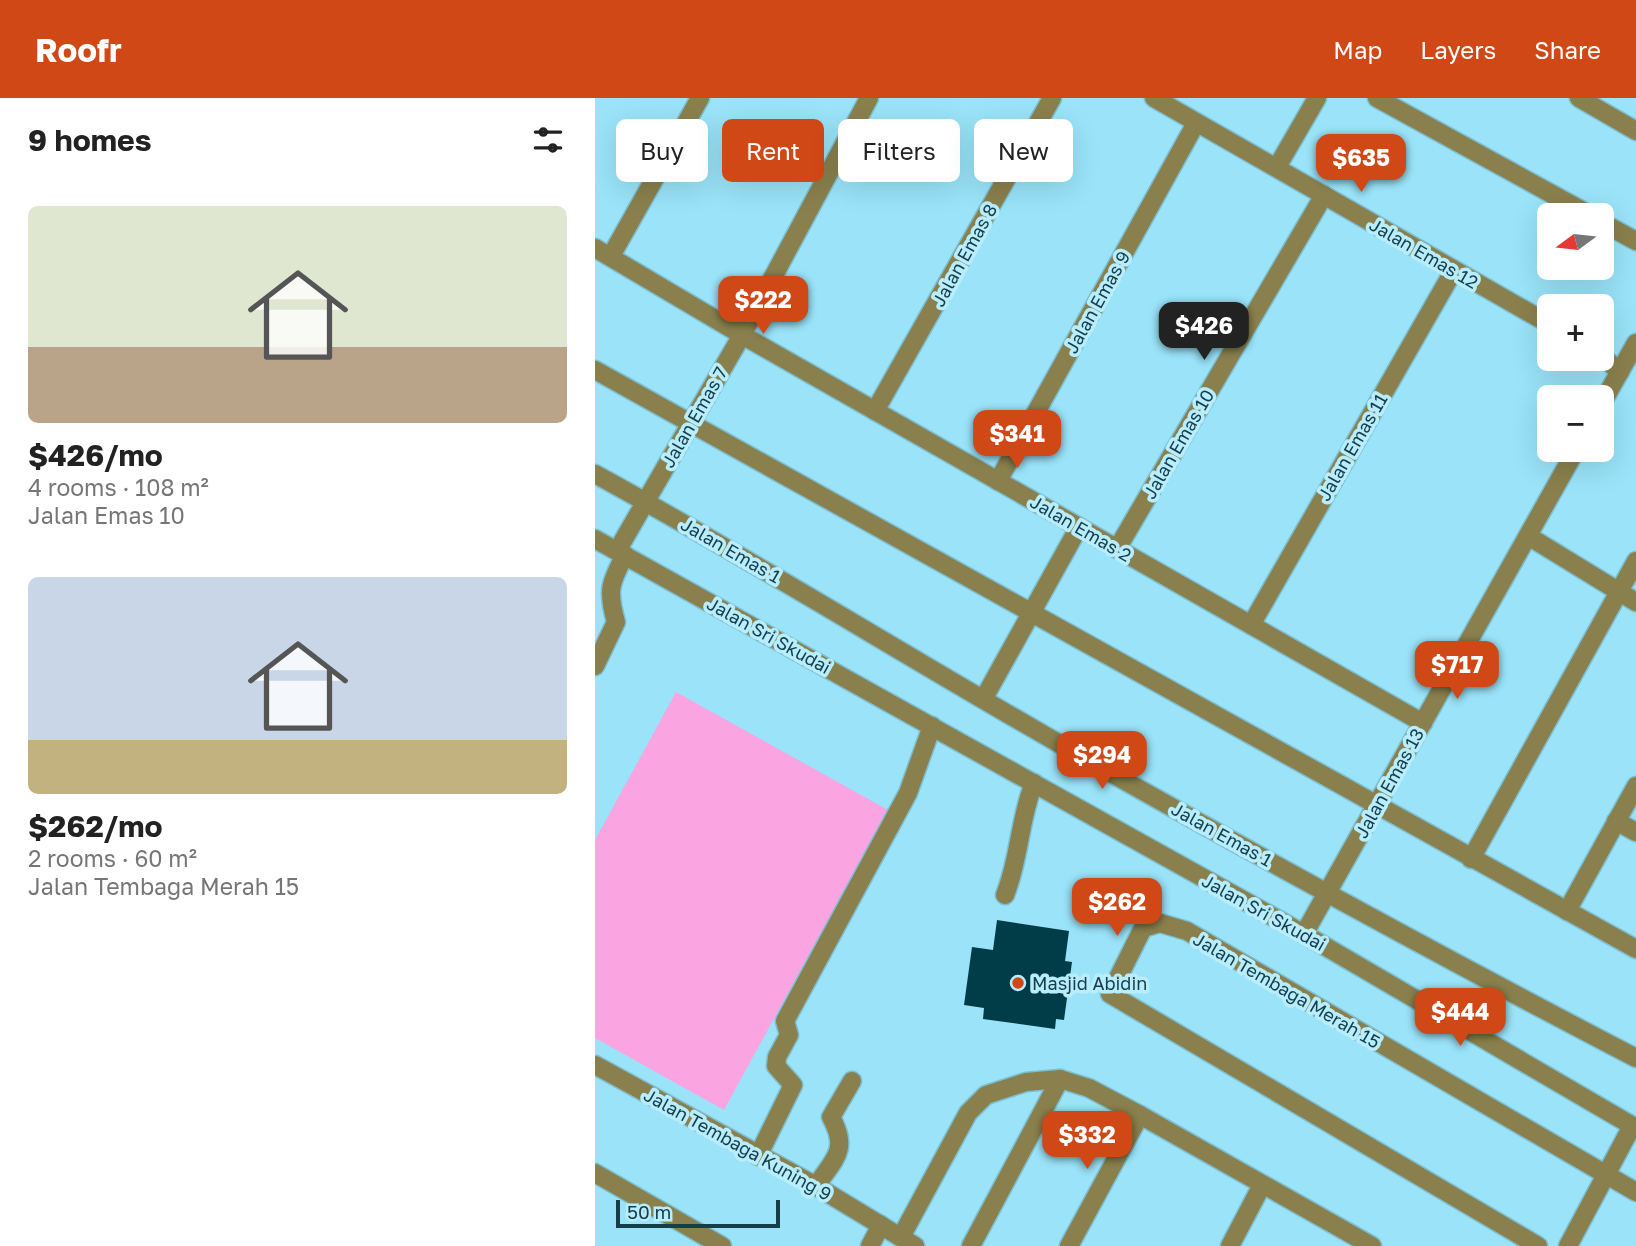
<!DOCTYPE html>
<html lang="en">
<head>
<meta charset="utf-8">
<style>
	body { margin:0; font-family:"Golos Text",sans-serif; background:#f6f6f6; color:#222; height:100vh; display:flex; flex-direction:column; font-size:26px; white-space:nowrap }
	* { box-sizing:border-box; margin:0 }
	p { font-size:23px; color:#767676 }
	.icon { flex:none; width:38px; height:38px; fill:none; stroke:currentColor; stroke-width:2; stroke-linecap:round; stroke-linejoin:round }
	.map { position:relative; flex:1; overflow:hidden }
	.panel { display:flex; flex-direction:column; background:#fff; width:595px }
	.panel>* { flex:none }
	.guide { position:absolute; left:21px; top:21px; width:665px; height:63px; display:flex; gap:14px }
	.needle { width:46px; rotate:255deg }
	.controls { position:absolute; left:942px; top:105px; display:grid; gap:14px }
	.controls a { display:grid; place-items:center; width:77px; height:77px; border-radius:10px; background:#fff; box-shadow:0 7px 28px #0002; font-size:35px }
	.scale { position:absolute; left:21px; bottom:18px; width:164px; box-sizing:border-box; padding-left:7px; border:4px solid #153e49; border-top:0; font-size:19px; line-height:24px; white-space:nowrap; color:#153e49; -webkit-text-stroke:5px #b8edfd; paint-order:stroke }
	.price { position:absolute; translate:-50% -60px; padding:0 16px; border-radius:14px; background:#cf4816; color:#fff; font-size:23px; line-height:46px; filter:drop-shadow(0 2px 4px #0008) }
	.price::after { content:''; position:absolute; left:50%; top:42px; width:21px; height:16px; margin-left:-10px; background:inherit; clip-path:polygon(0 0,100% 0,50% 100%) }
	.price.selected { background:#222; color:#fff }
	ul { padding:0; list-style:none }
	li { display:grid; align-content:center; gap:14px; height:371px; padding:0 28px }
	li span { display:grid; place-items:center; height:217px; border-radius:10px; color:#555 }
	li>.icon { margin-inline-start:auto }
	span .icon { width:126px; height:126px; fill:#fffc; stroke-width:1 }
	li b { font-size:30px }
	h2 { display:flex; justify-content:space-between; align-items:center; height:84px; padding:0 28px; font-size:30px }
	.tag { padding:0 24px; border-radius:10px; background:#fff; box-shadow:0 7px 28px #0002; font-size:24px; line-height:63px }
	.tag.selected { background:#cf4816; color:#fff }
	header { display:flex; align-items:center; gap:42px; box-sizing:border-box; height:98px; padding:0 35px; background:#cf4816; color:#fff }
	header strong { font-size:33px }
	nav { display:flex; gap:38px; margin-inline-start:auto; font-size:24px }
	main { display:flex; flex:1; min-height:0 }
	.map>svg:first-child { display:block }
	.green { fill:#fba4e2 }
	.building { fill:#013c49 }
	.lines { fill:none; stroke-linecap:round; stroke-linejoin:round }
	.minor-casing { stroke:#7dbfd2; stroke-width:21 }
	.minor { stroke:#8a804d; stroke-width:18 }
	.poi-dot { fill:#cf4816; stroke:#b8edfd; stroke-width:2.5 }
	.labels { text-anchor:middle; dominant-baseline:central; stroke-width:7; stroke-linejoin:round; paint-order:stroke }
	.street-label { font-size:18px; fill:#153e49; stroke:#b8edfd }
	.poi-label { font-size:18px; fill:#153e49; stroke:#b8edfd; text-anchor:start }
</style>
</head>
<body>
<header>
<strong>Roofr</strong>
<nav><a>Map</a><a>Layers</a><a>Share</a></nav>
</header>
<main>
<section class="panel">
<h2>9 homes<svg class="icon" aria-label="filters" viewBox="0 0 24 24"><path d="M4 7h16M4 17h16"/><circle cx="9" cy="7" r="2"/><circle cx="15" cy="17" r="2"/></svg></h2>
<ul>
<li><span style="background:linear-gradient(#dfe7d0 65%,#b9a48a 0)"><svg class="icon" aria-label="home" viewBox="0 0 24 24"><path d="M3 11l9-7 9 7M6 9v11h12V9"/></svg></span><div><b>$426/mo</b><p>4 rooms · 108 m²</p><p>Jalan Emas 10</p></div></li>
<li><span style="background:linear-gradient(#c9d6e8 75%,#c2b280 0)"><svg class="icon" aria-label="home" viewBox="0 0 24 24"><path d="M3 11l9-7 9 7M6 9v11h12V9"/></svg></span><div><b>$262/mo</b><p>2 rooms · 60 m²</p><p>Jalan Tembaga Merah 15</p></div></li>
</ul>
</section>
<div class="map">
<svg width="1041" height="1148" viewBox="0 0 1041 1148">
	<rect width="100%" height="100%" fill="#9ae3f8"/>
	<!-- green -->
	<polygon class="green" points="81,594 293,712 129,1012 0,940 0,742"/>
	<!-- building -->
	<polygon class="building" points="402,822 474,833 470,863 477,864 469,922 461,921 460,931 388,921 389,910 369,907 377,849 398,852"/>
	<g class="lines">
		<defs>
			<g id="minor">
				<polyline points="559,0 954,226"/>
				<polyline points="782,0 995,117"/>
				<polyline points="984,0 1041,33"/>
				<polyline points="682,69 722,0"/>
				<polyline points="1006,124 1041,143"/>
				<polyline points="0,150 147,237 828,625"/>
				<polyline points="16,158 105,0"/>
				<polyline points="1006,257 1025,274"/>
				<polyline points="0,272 1041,851"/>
				<polyline points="1006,307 1041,245"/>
				<polyline points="280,313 457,0"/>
				<path d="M0 376C174 471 341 577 514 674 688 772 864 868 1041 960"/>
				<polyline points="403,383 601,25"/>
				<polyline points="933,438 1041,504"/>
				<polyline points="0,441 709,836 1041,1030"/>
				<polyline points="522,451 729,97"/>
				<polyline points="22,453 147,237 274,0"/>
				<polyline points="656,527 859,172"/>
				<path d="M0 568 21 524C12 493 15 485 30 457"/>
				<polyline points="389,600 484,429"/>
				<polyline points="1021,723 1041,734"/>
				<polyline points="876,761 1041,463"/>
				<path d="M410 797C425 760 424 722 439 685"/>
				<polyline points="972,813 1041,688"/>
				<polyline points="709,836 981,352"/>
				<polyline points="0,967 221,1088 320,1148"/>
				<polyline points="163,1058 198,987 181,968 182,959 194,937 190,923 313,695 337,628"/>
				<polyline points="0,1075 127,1148"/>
				<path d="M221 1088C240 1060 254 1052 236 1019L257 983"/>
				<polyline points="306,1139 373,1015 391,997 431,984 465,981 494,990 545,1017 777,1148"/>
				<polyline points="275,1148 286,1127"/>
				<polyline points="376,1148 465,981"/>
				<polyline points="474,1148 545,1017"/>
				<polyline points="635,1148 667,1087"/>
				<polyline points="943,1148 515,896 548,830 565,825 592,833 1041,1094"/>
				<polyline points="973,1148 1037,1028"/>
			</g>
		</defs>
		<!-- minor casing -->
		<use href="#minor" class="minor-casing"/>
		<!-- minor -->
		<use href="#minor" class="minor"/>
	</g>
	<!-- markers -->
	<circle class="poi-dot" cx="423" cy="885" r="7"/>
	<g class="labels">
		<!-- street labels -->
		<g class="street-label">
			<text transform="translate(829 155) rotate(30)">Jalan Emas 12</text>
			<text transform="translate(369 157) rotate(-61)">Jalan Emas 8</text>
			<text transform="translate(502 204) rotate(-61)">Jalan Emas 9</text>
			<text transform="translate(99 319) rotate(-60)">Jalan Emas 7</text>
			<text transform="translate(583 346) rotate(-60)">Jalan Emas 10</text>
			<text transform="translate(757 349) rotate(-60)">Jalan Emas 11</text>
			<text transform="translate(486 430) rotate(30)">Jalan Emas 2</text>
			<text transform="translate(136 452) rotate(30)">Jalan Emas 1</text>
			<text transform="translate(174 537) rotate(29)">Jalan Sri Skudai</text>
			<text transform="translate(794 685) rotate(-61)">Jalan Emas 13</text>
			<text transform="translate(627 736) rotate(29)">Jalan Emas 1</text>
			<text transform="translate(669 814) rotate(29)">Jalan Sri Skudai</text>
			<text transform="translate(692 892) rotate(30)">Jalan Tembaga Merah 15</text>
			<text transform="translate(143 1046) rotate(29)">Jalan Tembaga Kuning 9</text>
		</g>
		<!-- poi labels -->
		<g class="poi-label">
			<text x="437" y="885">Masjid Abidin</text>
		</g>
	</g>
</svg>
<div class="controls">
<a><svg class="needle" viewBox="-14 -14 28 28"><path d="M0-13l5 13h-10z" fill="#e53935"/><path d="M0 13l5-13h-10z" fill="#767676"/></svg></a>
<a>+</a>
<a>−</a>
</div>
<div class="scale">50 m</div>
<b class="price" style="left:766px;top:96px">$635</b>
<b class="price" style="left:168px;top:238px">$222</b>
<b class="price selected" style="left:609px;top:264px">$426</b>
<b class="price" style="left:422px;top:372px">$341</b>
<b class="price" style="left:862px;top:603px">$717</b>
<b class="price" style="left:507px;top:693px">$294</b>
<b class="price" style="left:522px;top:840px">$262</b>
<b class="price" style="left:865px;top:950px">$444</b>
<b class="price" style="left:492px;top:1073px">$332</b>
<div class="guide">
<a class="tag">Buy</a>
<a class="tag selected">Rent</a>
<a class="tag">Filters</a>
<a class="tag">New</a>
</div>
</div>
</main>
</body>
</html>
